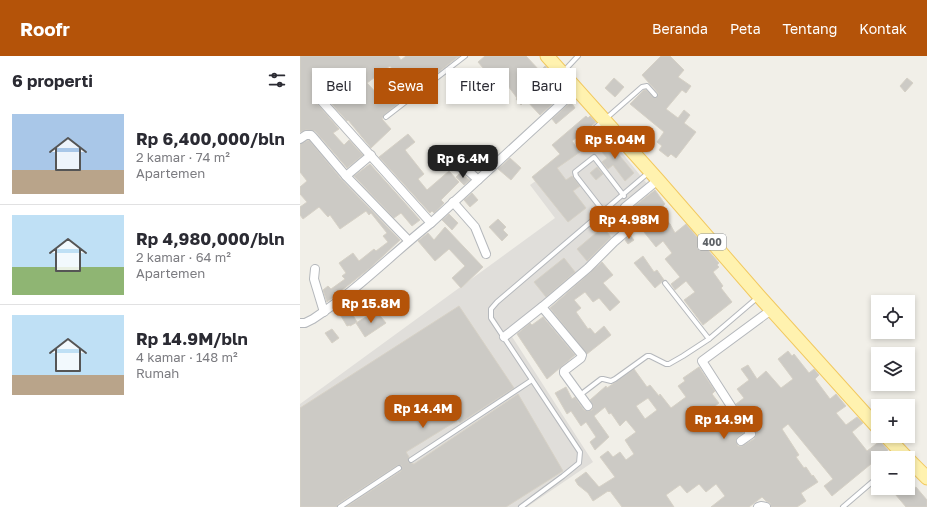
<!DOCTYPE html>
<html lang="id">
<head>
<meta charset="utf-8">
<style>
	body { margin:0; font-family:"Golos Text",sans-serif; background:#f7f7f7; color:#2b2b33; height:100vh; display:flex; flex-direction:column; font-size:15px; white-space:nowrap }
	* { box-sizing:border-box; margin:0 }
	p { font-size:13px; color:#7c7c81 }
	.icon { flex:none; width:22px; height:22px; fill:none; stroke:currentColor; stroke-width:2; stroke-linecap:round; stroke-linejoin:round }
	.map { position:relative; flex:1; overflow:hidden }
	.sheet { display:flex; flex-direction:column; background:#fff; width:300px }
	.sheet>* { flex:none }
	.guide { position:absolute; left:12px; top:12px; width:380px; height:36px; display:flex; gap:8px }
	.tools { position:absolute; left:571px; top:239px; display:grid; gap:8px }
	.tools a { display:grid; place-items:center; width:44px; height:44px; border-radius:0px; background:#fff; box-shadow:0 2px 6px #0003; font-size:20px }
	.price { position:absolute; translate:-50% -34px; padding:0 9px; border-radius:8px; background:#b45309; color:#fff; font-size:13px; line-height:26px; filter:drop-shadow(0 1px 2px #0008) }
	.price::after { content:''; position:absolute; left:50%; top:24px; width:12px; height:9px; margin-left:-6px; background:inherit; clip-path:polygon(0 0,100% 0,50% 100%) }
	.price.selected { background:#222; color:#fff }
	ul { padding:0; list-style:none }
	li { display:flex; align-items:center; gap:12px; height:100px; padding:0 12px }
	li+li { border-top:1px solid #e1e1e2 }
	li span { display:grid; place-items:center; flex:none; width:112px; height:80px; border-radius:0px; color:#555 }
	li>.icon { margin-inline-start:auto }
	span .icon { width:48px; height:48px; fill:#fffc; stroke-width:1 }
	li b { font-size:17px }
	h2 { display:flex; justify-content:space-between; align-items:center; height:48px; padding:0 12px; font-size:17px }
	.chip { padding:0 14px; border-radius:0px; background:#fff; box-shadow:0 2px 6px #0003; font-size:14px; line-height:36px }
	.chip.selected { background:#b45309; color:#fff }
	header { display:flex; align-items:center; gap:24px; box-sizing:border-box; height:56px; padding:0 20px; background:#b45309; color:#fff }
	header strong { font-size:19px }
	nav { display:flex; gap:22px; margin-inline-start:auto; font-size:14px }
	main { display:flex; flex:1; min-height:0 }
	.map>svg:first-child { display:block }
	.industrial { fill:#e0deda }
	.building { fill:#cccac5; stroke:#d6d1c6; fill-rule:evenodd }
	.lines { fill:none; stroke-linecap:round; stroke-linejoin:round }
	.lane-casing { stroke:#b5b8bc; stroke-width:6 }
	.street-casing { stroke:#b5b8bc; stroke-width:10 }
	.primary-casing { stroke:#f2c960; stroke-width:15 }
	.lane { stroke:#fff; stroke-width:4 }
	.street { stroke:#fff; stroke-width:8 }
	.primary { stroke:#fff2af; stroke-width:13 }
	.labels { text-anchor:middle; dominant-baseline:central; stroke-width:3; stroke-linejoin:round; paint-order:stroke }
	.shield { fill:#fff; stroke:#8f9295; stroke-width:1 }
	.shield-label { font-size:10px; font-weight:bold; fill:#5f6368 }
</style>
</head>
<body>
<header>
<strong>Roofr</strong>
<nav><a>Beranda</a><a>Peta</a><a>Tentang</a><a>Kontak</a></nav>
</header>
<main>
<section class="sheet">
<h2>6 properti<svg class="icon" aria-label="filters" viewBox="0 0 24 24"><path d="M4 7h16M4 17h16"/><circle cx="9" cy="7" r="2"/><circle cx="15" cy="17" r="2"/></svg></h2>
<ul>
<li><span style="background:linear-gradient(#a9c7e8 70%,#b9a48a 0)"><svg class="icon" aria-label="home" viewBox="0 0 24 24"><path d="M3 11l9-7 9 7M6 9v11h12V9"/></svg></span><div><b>Rp 6,400,000/bln</b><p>2 kamar · 74 m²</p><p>Apartemen</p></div></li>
<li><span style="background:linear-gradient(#bfe0f5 65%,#8fb573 0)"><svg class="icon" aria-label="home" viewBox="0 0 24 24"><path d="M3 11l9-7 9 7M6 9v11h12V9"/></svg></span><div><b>Rp 4,980,000/bln</b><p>2 kamar · 64 m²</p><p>Apartemen</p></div></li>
<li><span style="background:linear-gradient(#bfe0f5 75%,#b9a48a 0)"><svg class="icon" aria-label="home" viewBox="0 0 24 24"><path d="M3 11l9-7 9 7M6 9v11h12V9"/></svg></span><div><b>Rp 14.9M/bln</b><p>4 kamar · 148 m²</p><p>Rumah</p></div></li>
</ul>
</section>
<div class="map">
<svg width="627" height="451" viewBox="0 0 627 451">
	<rect width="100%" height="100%" fill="#f1efe8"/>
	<!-- industrial -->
	<polygon class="industrial" points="305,76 348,129 320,152 333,167 293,205 209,276 293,406 227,451 0,451 0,348 255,162 230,129"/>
	<!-- building -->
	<g class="building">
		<path d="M0 0H98L101 4 106 0H159L126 26 124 24 100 43 101 45 84 59 82 63 91 73 71 92 48 64 47 65 22 37 17 36 14 37 13 40 14 44 39 73 33 77 44 89 49 84 63 99 47 112 15 75 6 74 0 76ZM90 10 105 30 91 43 86 37 81 42 67 27Z"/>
		<polygon points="185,0 226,0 240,15 245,10 267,35 240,59 226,44 221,49 216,43 217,42 208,30 207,31 193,16 189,19 178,6"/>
		<polygon points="361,0 370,0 384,14 378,21 391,30 386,37 382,34 366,53 378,62 384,54 390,59 384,67 396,76 376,102 371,98 368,101 359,94 362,90 357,86 364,76 330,48 344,34 346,34 354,42 356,42 358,40 358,37 342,19"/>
		<polygon points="314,22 324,31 315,41 305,32"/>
		<polygon points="607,22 613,27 605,36 600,30"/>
		<polygon points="271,46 275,52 256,68 252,63"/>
		<polygon points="286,60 288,62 290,60 296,66 272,85 280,96 257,112 266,124 272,120 280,130 273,135 286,152 268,166 232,121 260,98 252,89"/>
		<polygon points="108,78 115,86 105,94 124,118 118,123 127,134 149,115 159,126 141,144 144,147 134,157 132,155 130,157 79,101"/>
		<polygon points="306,83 334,117 325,125 313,109 308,113 302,106 307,102 297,90"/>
		<polygon points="9,84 42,124 100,184 70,212 27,246 23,234 28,230 31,233 45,223 42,220 46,217 39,207 53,197 59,205 74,193 76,195 88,186 83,180 87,177 71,157 69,159 66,155 40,173 30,159 28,161 19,151 3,163 0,159 0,151 7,146 0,138 0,131 7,125 0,116 0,88"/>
		<polygon points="210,102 221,112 211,124 198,113"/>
		<polygon points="70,108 120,164 112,170 101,157 94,162 54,120"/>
		<polygon points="297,111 303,118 296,124 290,117"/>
		<polygon points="160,117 170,124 164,129 156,121"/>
		<polygon points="355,134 365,148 358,154 370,168 375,177 386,168 419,207 417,209 419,211 413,216 423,230 421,232 432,246 403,269 384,244 395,236 386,225 375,234 371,228 380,221 365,203 372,197 363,185 356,191 340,171 340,162 332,152"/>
		<polygon points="172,137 178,144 170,151 164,144"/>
		<polygon points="149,158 158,167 152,174 142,164"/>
		<polygon points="198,163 206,171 203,174 208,179 202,185 189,171"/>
		<polygon points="145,171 183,211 161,232 152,222 165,210 149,193 135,205 118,185 128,177 134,184"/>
		<polygon points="303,171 311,181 287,205 277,193"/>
		<polygon points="330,179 334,184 328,188 325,184"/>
		<polygon points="343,200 354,216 357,214 364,224 355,232 334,207"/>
		<polygon points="264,202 275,216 246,241 234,226"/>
		<polygon points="302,206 313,219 303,227 320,246 310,255 299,242 293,246 285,236 274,244 281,252 276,256 288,273 290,272 295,278 304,270 311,279 287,298 250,252"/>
		<polygon points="47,249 57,266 50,270 50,269 47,270 38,255"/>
		<polygon points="159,250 214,332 160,367 158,364 106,396 109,401 108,406 114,408 218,338 263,415 206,451 46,451 101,415 102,410 98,409 38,448 37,451 0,451 0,352"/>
		<polygon points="77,256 86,267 65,281 56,267 66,261 68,263"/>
		<polygon points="243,261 275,299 247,323 217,278 230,267 232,269"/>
		<polygon points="32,273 39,282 32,287 25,277"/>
		<path d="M488 295 492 300 494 298 509 317 514 313 519 319 515 323 530 343 536 338 546 350 536 357 546 369 557 361 563 367 552 376 567 395 580 385 588 394 532 440 524 430 533 423 488 368 482 373 499 399 496 401 504 412 506 411 512 420 513 419 518 426 501 437 506 445 497 451H471L470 447 466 445 462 441 449 451H411L425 440 416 428 406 436 399 428 387 437 380 429 366 439 374 451H322L310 435 309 436 308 435 293 445 288 437 278 429 275 424 286 416 299 431 315 421 300 401 308 395 313 401 320 396 326 404 334 398 325 384 336 376 326 364 320 370 311 357 309 358 305 351 294 360 309 381 295 394 290 386 296 381 286 366 281 370 271 355 267 358 255 337 266 331 272 343 275 341 284 354 289 355 292 354 293 350 290 344 306 330 307 332 334 313 347 331 350 329 359 340 360 338 371 352 386 341 378 330 385 325 383 322 399 311 415 335 412 338 419 347 415 350 423 360 429 357 443 377 438 381 436 385 438 390H442L454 383 456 378 436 348 444 342 437 333 449 324 441 313 448 309 457 323 466 315 481 332 493 323 478 303ZM348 342 357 354 345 363 336 350Z"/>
		<polygon points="616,431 627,444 627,451 606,451 590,432 612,432 613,433"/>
	</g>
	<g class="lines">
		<defs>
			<g id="lane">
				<polyline points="263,16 278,0"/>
				<polyline points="86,61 165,0"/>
				<polyline points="286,80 342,31 347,30 355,39"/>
				<polyline points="304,156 276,120 275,116 294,101 324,140"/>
				<polyline points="365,227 409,283 457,242"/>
				<polyline points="284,336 301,323 303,323 311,325 315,323 347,300 350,300 366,308 369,308 383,300 409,283"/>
				<polyline points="111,404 232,324"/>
				<polyline points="40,451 99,412"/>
				<polyline points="221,451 263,420 279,407 280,396 191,262 191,253 197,246 348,117"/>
				<polyline points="543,451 578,421"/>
			</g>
			<g id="street">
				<polyline points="18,41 131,167"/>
				<polyline points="0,83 6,79 11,79 13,81 46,120 109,185"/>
				<path d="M148 109C164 111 166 112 178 124"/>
				<polyline points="46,120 71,99"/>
				<polyline points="153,146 175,171 186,198"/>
				<polyline points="15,213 14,223 24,256"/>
				<polyline points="242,251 288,212 314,186 335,168 335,165 325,151 358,124"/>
				<path d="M0 267H5L13 263C56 235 91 199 131 167L277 33"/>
				<polyline points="204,281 242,251 282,299 281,302 264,315 264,317 288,350"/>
				<polyline points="441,385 451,378 438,361 402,305 471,254"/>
				<polyline points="458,451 461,450 466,451"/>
			</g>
			<g id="primary">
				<polyline points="247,0 358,124 459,240 578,372"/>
				<polyline points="586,380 607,402"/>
				<polyline points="608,403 627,422"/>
			</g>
		</defs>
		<!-- lane casing -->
		<use href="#lane" class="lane-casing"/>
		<!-- street casing -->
		<use href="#street" class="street-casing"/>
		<!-- primary casing -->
		<use href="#primary" class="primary-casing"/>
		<!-- lane -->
		<use href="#lane" class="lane"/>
		<!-- street -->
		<use href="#street" class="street"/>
		<!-- primary -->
		<use href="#primary" class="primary"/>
	</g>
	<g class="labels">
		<!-- shield labels -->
		<rect class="shield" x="398" y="178" width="28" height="16" rx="3"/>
		<g class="shield-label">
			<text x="412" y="186">400</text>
		</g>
	</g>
</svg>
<div class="tools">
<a><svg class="icon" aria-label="locate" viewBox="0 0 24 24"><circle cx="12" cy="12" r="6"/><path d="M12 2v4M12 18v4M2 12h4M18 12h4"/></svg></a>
<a><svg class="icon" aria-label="layers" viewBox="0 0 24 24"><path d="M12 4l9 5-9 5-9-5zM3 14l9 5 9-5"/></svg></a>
<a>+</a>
<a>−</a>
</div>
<b class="price" style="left:315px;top:104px">Rp 5.04M</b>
<b class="price selected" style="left:163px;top:123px">Rp 6.4M</b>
<b class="price" style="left:329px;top:184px">Rp 4.98M</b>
<b class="price" style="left:71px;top:268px">Rp 15.8M</b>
<b class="price" style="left:123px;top:373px">Rp 14.4M</b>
<b class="price" style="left:424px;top:384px">Rp 14.9M</b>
<div class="guide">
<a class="chip">Beli</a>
<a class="chip selected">Sewa</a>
<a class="chip">Filter</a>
<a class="chip">Baru</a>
</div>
</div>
</main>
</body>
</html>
